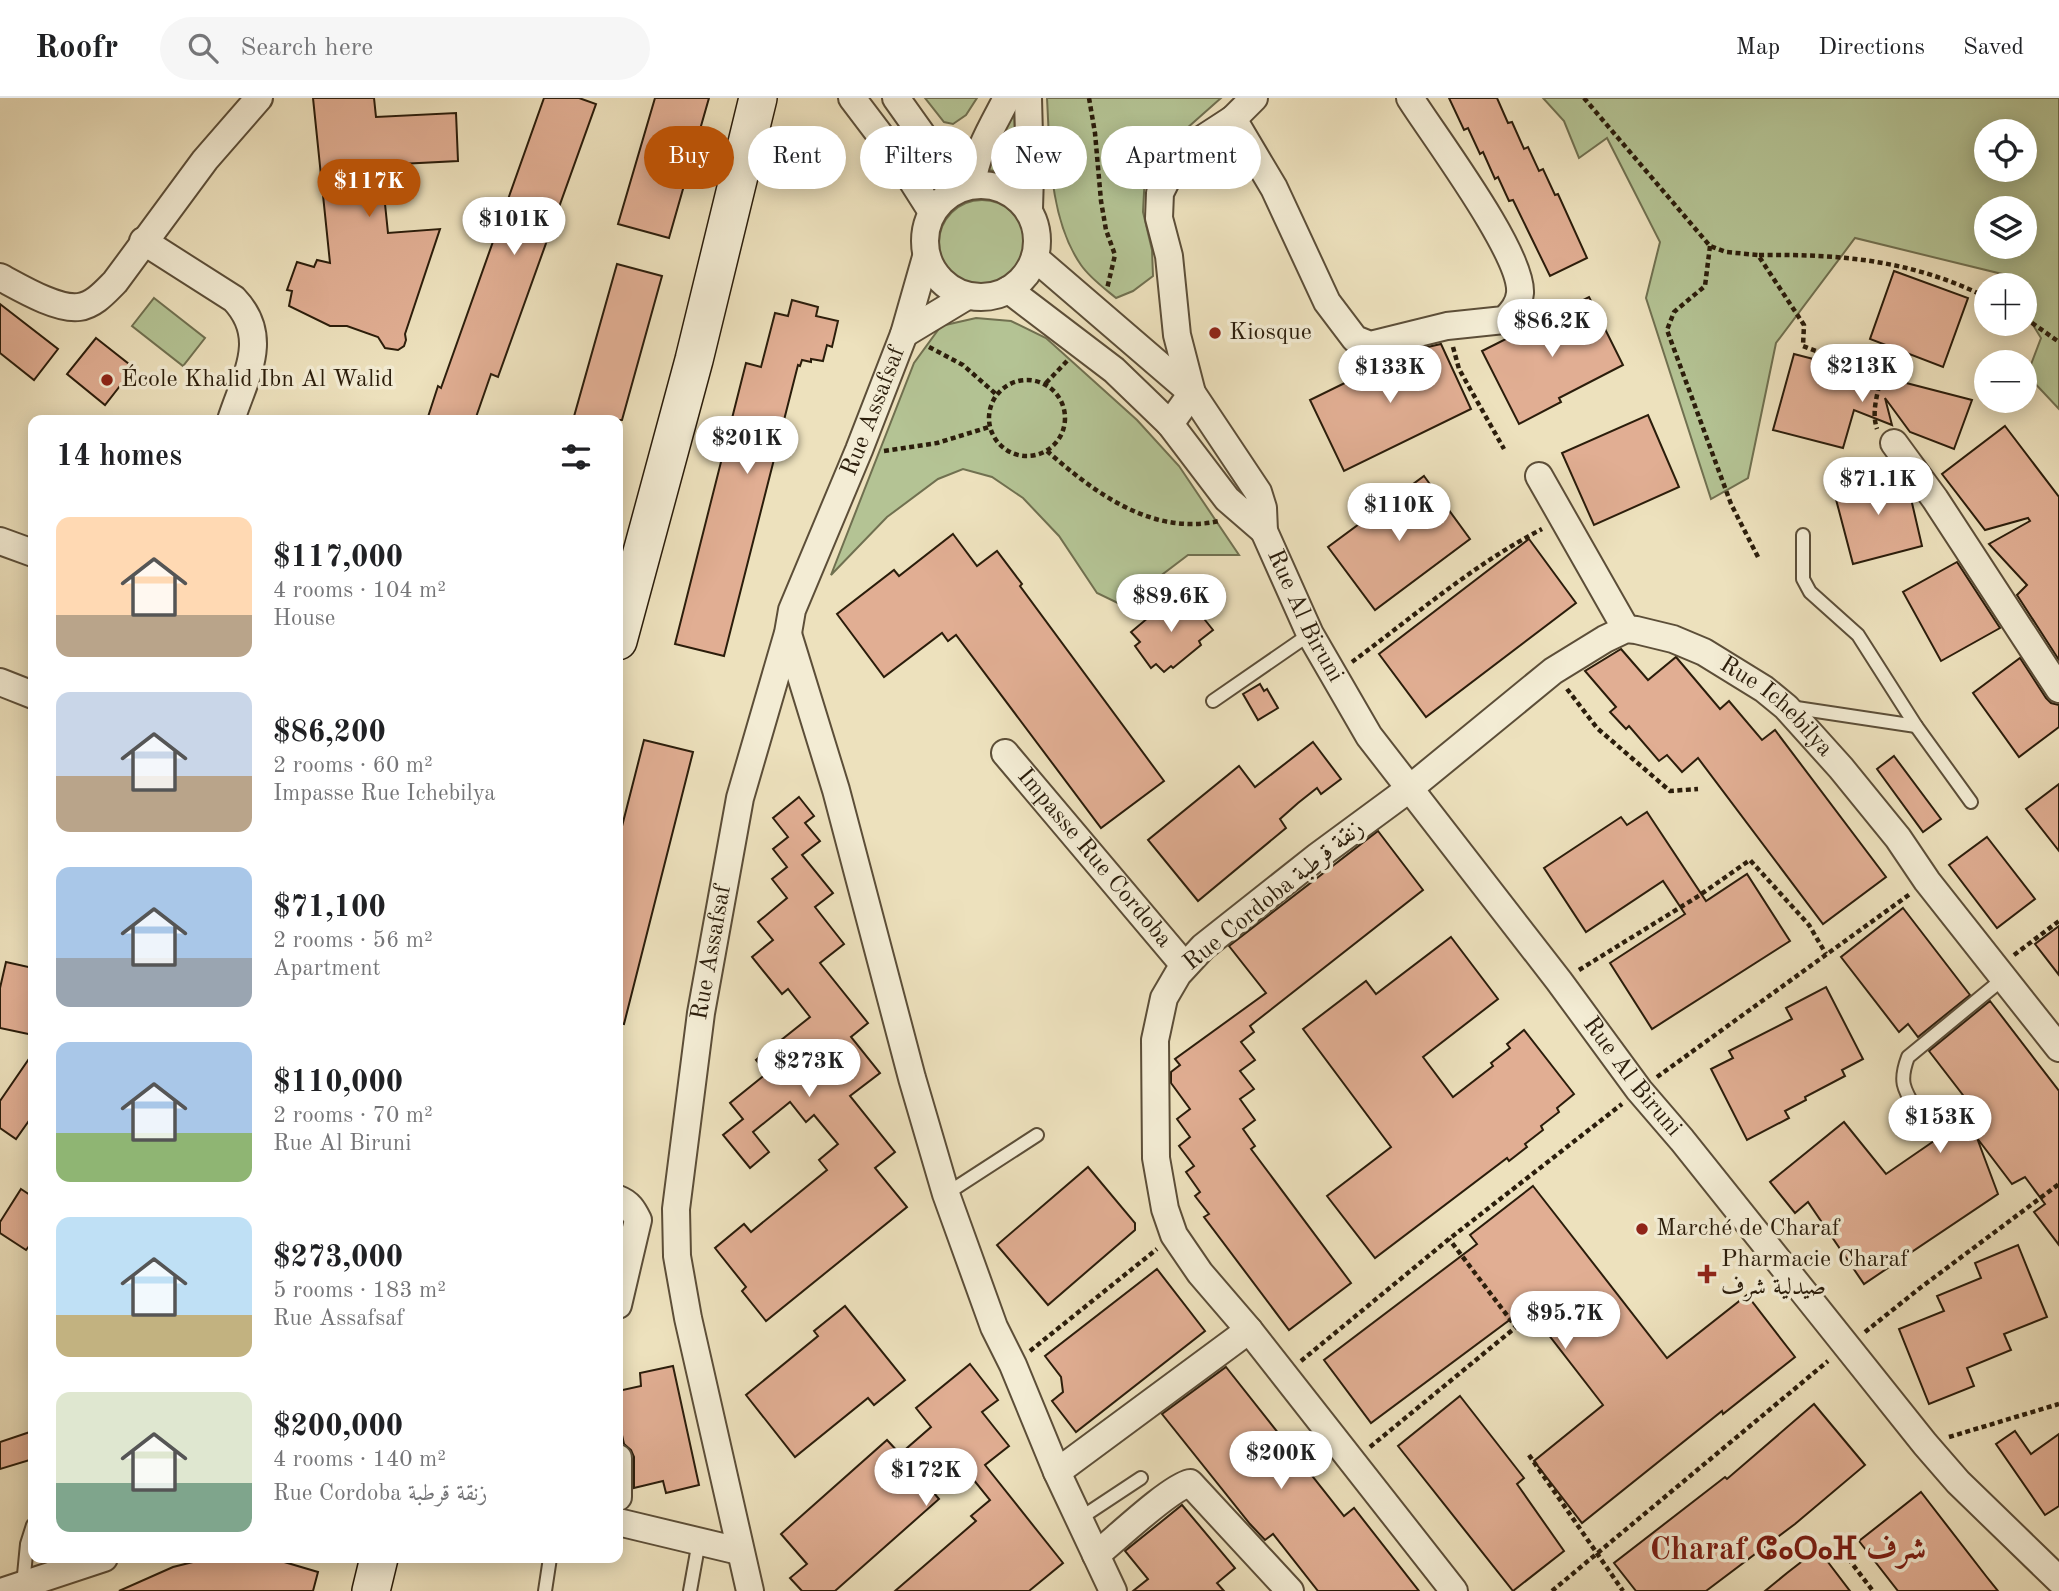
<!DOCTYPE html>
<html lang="en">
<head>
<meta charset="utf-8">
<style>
	body { margin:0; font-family:"Old Standard TT",Amiri,"Noto Sans Tifinagh",serif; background:#f6f6f6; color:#202124; height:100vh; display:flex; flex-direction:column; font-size:26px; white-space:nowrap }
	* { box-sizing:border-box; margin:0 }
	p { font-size:23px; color:#757577 }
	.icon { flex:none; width:38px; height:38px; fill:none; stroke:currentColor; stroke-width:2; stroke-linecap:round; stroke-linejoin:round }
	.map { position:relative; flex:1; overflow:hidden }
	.drawer { position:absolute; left:28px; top:317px; width:595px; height:1148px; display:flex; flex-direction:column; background:#fff; border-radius:14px; box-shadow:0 4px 18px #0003 }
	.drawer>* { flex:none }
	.guide { position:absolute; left:644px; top:28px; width:665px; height:63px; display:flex; gap:14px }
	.fabs { position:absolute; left:1974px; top:21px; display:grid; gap:14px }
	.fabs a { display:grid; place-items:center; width:63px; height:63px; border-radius:50%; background:#fff; box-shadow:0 4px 18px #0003; font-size:35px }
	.price { position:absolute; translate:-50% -60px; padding:0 16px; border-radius:24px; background:#fff; color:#222; font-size:23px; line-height:46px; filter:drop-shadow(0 2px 4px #0008) }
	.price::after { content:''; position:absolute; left:50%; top:42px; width:21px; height:16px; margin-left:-10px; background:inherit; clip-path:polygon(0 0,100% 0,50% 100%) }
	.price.current { background:#b45309; color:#fff }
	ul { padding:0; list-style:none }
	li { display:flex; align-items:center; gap:21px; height:175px; padding:0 28px }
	li span { display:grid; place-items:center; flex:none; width:196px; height:140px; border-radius:14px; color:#555 }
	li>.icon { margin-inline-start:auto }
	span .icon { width:84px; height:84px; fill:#fffc; stroke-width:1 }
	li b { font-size:30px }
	h2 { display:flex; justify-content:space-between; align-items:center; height:84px; padding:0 28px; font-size:30px }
	.chip { padding:0 24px; border-radius:32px; background:#fff; box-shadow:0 4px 18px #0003; font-size:24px; line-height:63px }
	.chip.current { background:#b45309; color:#fff }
	header { display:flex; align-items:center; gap:42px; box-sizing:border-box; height:98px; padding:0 35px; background:#fff; border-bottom:2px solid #e0e0e0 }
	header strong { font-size:33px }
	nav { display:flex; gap:38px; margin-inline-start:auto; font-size:24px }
	.search { width:490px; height:63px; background:#f6f6f6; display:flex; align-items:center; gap:18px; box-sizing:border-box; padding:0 24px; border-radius:38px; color:#757577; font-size:26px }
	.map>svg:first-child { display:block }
	.green { fill:#b4c394; stroke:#707050; stroke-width:2; fill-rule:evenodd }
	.building { fill:#e1ae93; stroke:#2b1d0b; stroke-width:2 }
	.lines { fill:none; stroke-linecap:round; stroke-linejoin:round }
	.lane-casing { stroke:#5c4e38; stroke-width:16 }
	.street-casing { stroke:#5c4e38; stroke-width:30 }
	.secondary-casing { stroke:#2b1d0b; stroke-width:40 }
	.path { stroke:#2b1d0b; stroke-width:4.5; stroke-dasharray:5 3.5; stroke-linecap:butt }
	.lane { stroke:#f3ecd4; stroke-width:12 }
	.street { stroke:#f3ecd4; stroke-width:26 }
	.secondary { stroke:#f3ecd4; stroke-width:37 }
	.poi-dot { fill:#8f2418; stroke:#f3ecd4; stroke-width:2.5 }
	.labels { text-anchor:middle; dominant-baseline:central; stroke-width:7; stroke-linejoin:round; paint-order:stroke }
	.poi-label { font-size:24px; fill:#2b1d0b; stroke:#f3ecd4; text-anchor:start }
	.street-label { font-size:24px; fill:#2b1d0b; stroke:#f3ecd4 }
	.district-label { font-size:32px; font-weight:bold; fill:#7a1f14; stroke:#f3ecd4 }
</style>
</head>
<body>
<header>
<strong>Roofr</strong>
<div class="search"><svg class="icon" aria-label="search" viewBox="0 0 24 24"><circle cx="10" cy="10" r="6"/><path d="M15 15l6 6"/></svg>Search here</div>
<nav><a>Map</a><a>Directions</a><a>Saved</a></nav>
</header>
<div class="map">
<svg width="2059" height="1493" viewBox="0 0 2059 1493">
	<rect width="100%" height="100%" fill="#ede1bd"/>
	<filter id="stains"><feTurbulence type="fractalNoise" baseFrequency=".00286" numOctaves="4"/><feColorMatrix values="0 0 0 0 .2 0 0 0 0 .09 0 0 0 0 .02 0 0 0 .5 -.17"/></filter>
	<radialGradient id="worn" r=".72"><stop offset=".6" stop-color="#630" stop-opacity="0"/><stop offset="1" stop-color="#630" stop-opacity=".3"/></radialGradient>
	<!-- green -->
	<g class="green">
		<polygon points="925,0 977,0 966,17 953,26 944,24"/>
		<path d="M1047 0H1221L1168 47 1145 76 1143 114 1152 152 1153 178 1133 193 1116 200C1104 190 1090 180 1081 167 1049 121 1050 54 1047 0Z"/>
		<path d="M1543 0H2059V311L2027 277 2041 240 2025 214V187H2009L2002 176 1855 140 1776 245 1748 380 1711 401 1646 200 1660 144 1607 40 1579 60 1564 23ZM1986 33H2025V72H1986ZM1986 110H2025V149H1986Z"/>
		<polygon points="1014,10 1017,81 998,73 984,72"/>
		<circle cx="982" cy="145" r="43"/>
		<polygon points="154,200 205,240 183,268 132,228"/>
		<polygon points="976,220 1011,223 1046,240 1137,322 1179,368 1239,457 1188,457 1122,507 1097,495 1059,438 1023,400 992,379 963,371 938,381 887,419 831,477 914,265 941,228"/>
	</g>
	<!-- building -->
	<g class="building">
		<polygon points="313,0 374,0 376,19 456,15 458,63 381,67 388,135 440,131 405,236 406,242 404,248 398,252 385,250 378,239 347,228 330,228 289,208 292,193 287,192 297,164 314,169 317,162 330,165"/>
		<polygon points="544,0 579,0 596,6 498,279 491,276 475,322 427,322 438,288 441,290"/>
		<polygon points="655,0 709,0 669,140 618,126"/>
		<polygon points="1449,0 1497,0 1508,25 1512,24 1524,51 1528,49 1539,73 1543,71 1555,97 1558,96 1587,160 1550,178 1513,102 1509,103 1498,79 1495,81 1483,54 1480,56 1468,30 1464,32"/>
		<polygon points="617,166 662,178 622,322 573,322"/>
		<polygon points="1894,173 1968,200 1943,269 1870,241"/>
		<polygon points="1589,199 1623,267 1559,300 1561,304 1519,326 1482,253"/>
		<polygon points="792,202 818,209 816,218 838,223 832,249 827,247 823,263 811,261 811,264 802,262 800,268 798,267 724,558 675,546 746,265 761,269 775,215 788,218"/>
		<polygon points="0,206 58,251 34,282 0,255"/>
		<polygon points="96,240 134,270 105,307 67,276"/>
		<polygon points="1441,246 1471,311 1344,373 1310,302 1410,253"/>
		<polygon points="1794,256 1972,302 1954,351 1910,334 1885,300 1892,327 1854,312 1843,350 1773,332"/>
		<polygon points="1648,317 1679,389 1594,427 1562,355"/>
		<polygon points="2005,328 2059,399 2059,562 2017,497 2027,487 1989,446 2030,423 2028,420 1985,432 1942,376"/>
		<polygon points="1895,374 1909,392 1922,448 1853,466 1833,390"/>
		<polygon points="1424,378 1470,441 1375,512 1328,449"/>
		<polygon points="953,436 977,468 997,453 1022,486 1020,488 1164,683 1101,730 956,537 948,543 942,535 884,579 837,516 894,472 899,478"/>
		<polygon points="1529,441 1576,505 1426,619 1379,556"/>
		<polygon points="1957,464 2000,530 1941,563 1903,494"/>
		<polygon points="1185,497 1213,532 1199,543 1201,547 1173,570 1171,568 1164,574 1156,566 1151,570 1135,548 1140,544 1131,534 1167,504 1171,508"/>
		<polygon points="1621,551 1648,582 1676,559 1720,611 1729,603 1762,642 1775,632 1886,779 1823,826 1698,660 1682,674 1667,657 1659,663 1629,628 1626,631 1610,614 1616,609 1585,573"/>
		<polygon points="2020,560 2046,600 2051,605 2059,607 2059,629 2019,659 1973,595"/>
		<polygon points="1260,586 1264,593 1267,591 1278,610 1258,622 1243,596"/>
		<polygon points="644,642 693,654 624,926 618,925 618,744"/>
		<polygon points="1313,644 1341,681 1321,696 1317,690 1298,705 1280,721 1286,730 1198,803 1148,742 1239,668 1255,689"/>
		<polygon points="1894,658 1941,721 1923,734 1877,671"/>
		<polygon points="2059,686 2059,753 2026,711"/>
		<polygon points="799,699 814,718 805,725 820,743 802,757 833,795 815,809 844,846 820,865 868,925 851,939 880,975 850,998 895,1054 875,1070 907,1109 766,1223 742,1193 746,1189 715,1150 744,1126 751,1134 827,1072 819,1062 838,1046 814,1017 806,1024 790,1004 753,1034 769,1054 750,1070 723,1037 743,1021 730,1005 767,975 756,962 810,919 788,891 782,896 752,859 773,842 758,824 787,800 772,781 787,769 773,751 788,739 773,720"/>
		<polygon points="1647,714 1706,803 1747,776 1790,843 1652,931 1610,865 1685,816 1663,783 1586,834 1544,770 1621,719 1627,727"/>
		<polygon points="1378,733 1423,792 1250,928 1254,934 1241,944 1255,962 1240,973 1254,991 1240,1001 1255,1022 1243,1031 1255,1048 1251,1051 1351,1185 1289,1232 1204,1119 1209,1116 1195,1098 1200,1094 1186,1074 1194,1068 1179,1048 1190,1039 1177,1021 1190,1011 1171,985 1171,974 1180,967 1175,961 1266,895 1229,848"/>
		<polygon points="1987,739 2035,801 1997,830 1949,767"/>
		<polygon points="1903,810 1970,897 1918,939 1908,926 1899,934 1841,859"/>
		<polygon points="2059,828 2059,877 2035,846"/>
		<polygon points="1451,839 1498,901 1423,959 1453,999 1493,968 1491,965 1510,950 1507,946 1524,932 1574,996 1557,1010 1559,1014 1541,1028 1543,1032 1525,1046 1527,1049 1509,1063 1507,1060 1375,1160 1327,1098 1391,1049 1303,931 1366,883 1376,896"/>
		<polygon points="6,864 33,870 33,937 0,930 0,890"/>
		<polygon points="1826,889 1863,961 1842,972 1845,978 1805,999 1806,1002 1785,1013 1789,1020 1747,1042 1711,971 1733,960 1729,953 1792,921 1786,910"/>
		<polygon points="1990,903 2059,993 2059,1147 2034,1114 2045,1106 2025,1079 2012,1086 1977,1040 1998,1096 1864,1186 1808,1104 1795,1115 1770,1084 1844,1024 1886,1076 1976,1014 1929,953"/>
		<polygon points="33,955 33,1017 16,1041 0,1030 0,1003"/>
		<polygon points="1088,1069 1135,1125 1135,1132 1048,1207 997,1147"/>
		<polygon points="1533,1088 1667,1260 1747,1197 1795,1259 1723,1316 1722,1313 1582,1425 1534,1363 1603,1307 1527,1209 1371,1325 1324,1262 1477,1146 1470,1137"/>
		<polygon points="21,1091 33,1099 33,1143 26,1152 0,1135 0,1124"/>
		<polygon points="2018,1147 2047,1219 2004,1236 2011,1252 1967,1270 1974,1288 1929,1306 1899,1231 1944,1213 1937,1198 1981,1180 1975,1165"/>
		<polygon points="1157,1171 1205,1233 1076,1334 1052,1303 1063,1294 1061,1279 1045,1258"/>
		<polygon points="845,1208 905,1282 874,1307 868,1300 795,1359 746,1297 818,1238 814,1233"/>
		<polygon points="970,1266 998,1302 982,1314 1009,1348 985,1367 1063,1465 1029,1493 895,1493 976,1423 971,1418 990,1402 952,1355 922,1381 939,1401 835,1493 802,1493 790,1480 807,1466 781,1436 887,1342 900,1356 931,1329 916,1310"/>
		<polygon points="673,1268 699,1387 666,1395 663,1383 634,1390 634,1359 631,1352 624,1346 618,1319 618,1293 641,1288 640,1275"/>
		<polygon points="1226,1269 1344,1418 1354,1410 1419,1493 1318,1493 1273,1436 1265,1442 1250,1426 1162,1316"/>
		<polygon points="1460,1298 1524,1380 1517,1386 1564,1453 1513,1493 1398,1348"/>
		<polygon points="1814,1306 1865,1367 1795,1426 1706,1493 1636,1493 1614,1465 1725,1379 1727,1381"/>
		<polygon points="33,1333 33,1361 0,1371 0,1344"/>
		<polygon points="2015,1333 2031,1356 2059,1336 2059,1408 2045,1417 1996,1346"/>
		<polygon points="1921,1394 1986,1478 1998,1493 1898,1493 1859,1443"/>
		<polygon points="1182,1407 1235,1470 1217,1485 1224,1493 1133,1493 1148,1481 1125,1453"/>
		<polygon points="1818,1451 1850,1493 1765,1493 1787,1475"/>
		<polygon points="274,1461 318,1474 313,1493 119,1493 173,1469 197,1463"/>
	</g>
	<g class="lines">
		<defs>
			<g id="lane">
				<polyline points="1803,437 1803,481 1810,494 1858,537 1916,628 1971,704"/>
				<polyline points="1213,603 1310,536"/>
				<polyline points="1790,609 1916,628"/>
				<path d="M1916 1012C1903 990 1899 983 1908 959L2004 880"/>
				<polyline points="946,1096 1037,1037"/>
				<polyline points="1079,1421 1141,1380"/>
				<polyline points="23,1487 27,1446 33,1427"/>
				<polyline points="545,1493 550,1460"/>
				<polyline points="690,1493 699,1443"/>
			</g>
			<g id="street">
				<polyline points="852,0 899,62 932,114"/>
				<polyline points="896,0 960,90"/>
				<polyline points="1028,0 1030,76 1029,111"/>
				<path d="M1233 21 1274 90 1327 204 1355 241 1370 247 1447 228 1504 222C1512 215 1519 207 1520 195 1523 156 1434 38 1410 0"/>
				<circle cx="981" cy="143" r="56"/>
				<path d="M972 87C976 54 992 29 1007 0"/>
				<path d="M143 143 234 201C271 240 245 278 231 322"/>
				<path id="s1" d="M1035 160 1192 295 1258 394 1263 410 1264 433 1310 536 1369 638 1559 883 1639 992 1682 1042 1925 1346 1958 1384 2059 1482"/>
				<path d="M0 179C19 189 57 212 79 209 94 207 105 194 115 184L205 62 259 0"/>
				<polyline points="1009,192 1114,272 1170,326 1227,401 1264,433"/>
				<polyline points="904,236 967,198"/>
				<polyline points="1170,326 1192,295 1177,237 1169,158 1159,120 1160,95 1172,71 1190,49 1233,21 1254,0"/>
				<polyline points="1894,345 1935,401 2059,591"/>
				<polyline points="1539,378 1626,531"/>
				<polyline points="0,443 33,455"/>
				<polyline points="788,536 836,692 912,980 946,1096 994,1229 1013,1267 1057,1374 1113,1493"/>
				<polyline points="0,584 33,597"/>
				<path id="s2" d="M1005 655 1184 867"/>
				<path d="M618 1101C629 1105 633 1112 638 1122L618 1207"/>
				<polyline points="618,1360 618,1399"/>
				<polyline points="1057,1374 1249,1232"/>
				<polyline points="618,1424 739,1453"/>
				<path d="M1096 1457C1116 1441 1169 1390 1190 1385L1290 1493"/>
				<polyline points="4,1493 104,1460"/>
				<path id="s3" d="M750 1493 688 1220 677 1158 676 1111 701 915 740 700 788 535 792 512 859 352 904 236 926 159"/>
				<path id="s4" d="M1454 1493 1249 1232 1200 1175 1174 1137 1165 1111 1156 1060 1155 942 1164 900 1178 876 1203 849 1318 758 1409 691 1553 573 1605 541 1626 531 1636 532 1673 541 1704 554 1764 591 1786 609 1841 670 1898 740 1927 783 2059 950"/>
			</g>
			<g id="secondary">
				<polyline points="618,543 694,262 758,0"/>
				<polyline points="371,1493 379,1460"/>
			</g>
		</defs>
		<!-- lane casing -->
		<use href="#lane" class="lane-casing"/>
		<!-- street casing -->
		<use href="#street" class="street-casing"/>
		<!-- secondary casing -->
		<use href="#secondary" class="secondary-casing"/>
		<!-- path -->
		<g class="path">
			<polyline points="1089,0 1095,35 1101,103 1106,132 1115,157 1107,191"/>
			<path d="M1584 0 1710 148 1726 154 1758 157 1804 227 1803 248 1881 278C1878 296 1871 313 1877 331"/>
			<polyline points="1710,148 1705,188 1674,214 1667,232 1731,406 1759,461"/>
			<path d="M1759 157C1841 156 1911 162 1986 199"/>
			<polyline points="2025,220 2059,244"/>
			<polyline points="929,249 963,267 997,297"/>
			<polyline points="1453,249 1459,271 1504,351"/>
			<circle cx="1027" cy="320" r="38"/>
			<polyline points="1046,285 1067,263"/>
			<polyline points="884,353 937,345 989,329"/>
			<path d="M1047 353C1095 395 1152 438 1219 423"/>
			<path d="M1352 564C1413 519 1474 466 1542 431"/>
			<polyline points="1567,591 1597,630 1670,693 1698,691"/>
			<polyline points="2014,857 2059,823"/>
			<polyline points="1579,872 1697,799 1750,762 1809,827 1826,856"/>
			<polyline points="1657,979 1910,796"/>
			<polyline points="1865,1234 1920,1190 2059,1086"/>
			<polyline points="1030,1253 1157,1151"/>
			<polyline points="1301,1263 1449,1141 1622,1006"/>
			<polyline points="1949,1339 2059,1306"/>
			<polyline points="1370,1349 1516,1229 1449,1141"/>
			<polyline points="1529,1357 1623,1493"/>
			<polyline points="1838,1447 1873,1493"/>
			<polyline points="1552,1493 1828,1263"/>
		</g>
		<!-- lane -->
		<use href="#lane" class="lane"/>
		<!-- street -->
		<use href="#street" class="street"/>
		<!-- secondary -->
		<use href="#secondary" class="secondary"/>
	</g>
	<!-- markers -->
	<g class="poi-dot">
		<circle cx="1215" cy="235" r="7"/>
		<circle cx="107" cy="282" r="7"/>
		<circle cx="1642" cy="1131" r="7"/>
		<path d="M1703.5 1165.5h7v7h7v7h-7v7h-7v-7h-7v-7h7z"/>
	</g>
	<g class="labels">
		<!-- poi labels -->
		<g class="poi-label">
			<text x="1229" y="235">Kiosque</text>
			<text x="121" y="282">École Khalid Ibn Al Walid</text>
			<text x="1656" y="1131">Marché de Charaf</text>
			<text x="1721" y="1162">Pharmacie Charaf<tspan x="1721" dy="28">صيدلية شرف</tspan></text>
		</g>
		<!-- street labels -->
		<g class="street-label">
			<text stroke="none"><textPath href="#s3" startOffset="1216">Rue Assafsaf</textPath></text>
			<text stroke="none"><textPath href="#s1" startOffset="460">Rue Al Biruni</textPath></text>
			<text stroke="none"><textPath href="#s4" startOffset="1461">Rue Ichebilya</textPath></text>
			<text stroke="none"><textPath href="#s2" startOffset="138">Impasse Rue Cordoba</textPath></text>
			<text transform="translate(1274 798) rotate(-39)">Rue Cordoba زنقة قرطبة</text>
			<text stroke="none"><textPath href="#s3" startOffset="649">Rue Assafsaf</textPath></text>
			<text stroke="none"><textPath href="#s1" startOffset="1027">Rue Al Biruni</textPath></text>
		</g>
		<!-- district labels -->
		<g class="district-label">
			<text x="1788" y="1453">Charaf ⵛⴰⵔⴰⴼ شرف</text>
		</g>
	</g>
	<rect width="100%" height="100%" filter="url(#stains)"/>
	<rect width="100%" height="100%" fill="url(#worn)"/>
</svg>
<div class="fabs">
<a><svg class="icon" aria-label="locate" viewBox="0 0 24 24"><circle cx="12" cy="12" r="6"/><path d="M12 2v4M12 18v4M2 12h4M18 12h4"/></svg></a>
<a><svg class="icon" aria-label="layers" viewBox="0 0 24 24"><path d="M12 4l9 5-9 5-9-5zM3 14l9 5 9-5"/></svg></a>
<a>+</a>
<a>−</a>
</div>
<b class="price current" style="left:369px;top:121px">$117K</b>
<b class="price" style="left:514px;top:159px">$101K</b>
<b class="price" style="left:1552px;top:261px">$86.2K</b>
<b class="price" style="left:1862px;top:306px">$213K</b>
<b class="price" style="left:1390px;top:307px">$133K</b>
<b class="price" style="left:747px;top:378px">$201K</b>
<b class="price" style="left:1878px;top:419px">$71.1K</b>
<b class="price" style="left:1399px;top:445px">$110K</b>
<b class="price" style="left:1171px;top:536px">$89.6K</b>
<b class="price" style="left:809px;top:1001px">$273K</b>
<b class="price" style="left:1940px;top:1057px">$153K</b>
<b class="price" style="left:1565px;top:1253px">$95.7K</b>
<b class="price" style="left:1281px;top:1393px">$200K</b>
<b class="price" style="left:926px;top:1410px">$172K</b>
<div class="guide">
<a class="chip current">Buy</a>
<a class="chip">Rent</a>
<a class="chip">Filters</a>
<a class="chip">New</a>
<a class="chip">Apartment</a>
</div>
<section class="drawer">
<h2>14 homes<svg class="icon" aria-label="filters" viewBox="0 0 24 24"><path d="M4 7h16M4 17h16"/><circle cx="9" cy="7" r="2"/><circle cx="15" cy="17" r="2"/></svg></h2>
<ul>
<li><span style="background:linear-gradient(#ffd9b3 70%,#b9a48a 0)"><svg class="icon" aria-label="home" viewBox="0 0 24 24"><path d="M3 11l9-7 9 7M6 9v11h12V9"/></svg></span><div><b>$117,000</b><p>4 rooms · 104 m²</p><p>House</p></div></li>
<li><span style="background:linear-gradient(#c9d6e8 60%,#b9a48a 0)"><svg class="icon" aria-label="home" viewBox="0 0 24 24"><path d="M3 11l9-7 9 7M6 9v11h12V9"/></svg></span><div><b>$86,200</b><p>2 rooms · 60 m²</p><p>Impasse Rue Ichebilya</p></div></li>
<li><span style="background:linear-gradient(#a9c7e8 65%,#9aa5b1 0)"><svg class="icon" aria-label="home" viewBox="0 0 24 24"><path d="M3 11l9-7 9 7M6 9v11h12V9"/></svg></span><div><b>$71,100</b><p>2 rooms · 56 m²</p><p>Apartment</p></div></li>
<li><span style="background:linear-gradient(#a9c7e8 65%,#8fb573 0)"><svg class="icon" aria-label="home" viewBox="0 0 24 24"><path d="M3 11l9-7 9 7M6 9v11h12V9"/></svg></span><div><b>$110,000</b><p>2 rooms · 70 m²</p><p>Rue Al Biruni</p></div></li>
<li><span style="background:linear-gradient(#bfe0f5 70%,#c2b280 0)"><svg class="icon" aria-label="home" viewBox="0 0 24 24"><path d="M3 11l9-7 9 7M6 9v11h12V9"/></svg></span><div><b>$273,000</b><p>5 rooms · 183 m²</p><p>Rue Assafsaf</p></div></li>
<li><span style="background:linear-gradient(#dfe7d0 65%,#7fa58c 0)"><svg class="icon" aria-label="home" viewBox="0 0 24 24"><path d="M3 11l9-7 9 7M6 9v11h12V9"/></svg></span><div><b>$200,000</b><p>4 rooms · 140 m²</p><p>Rue Cordoba زنقة قرطبة</p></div></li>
</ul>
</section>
</div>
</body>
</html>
